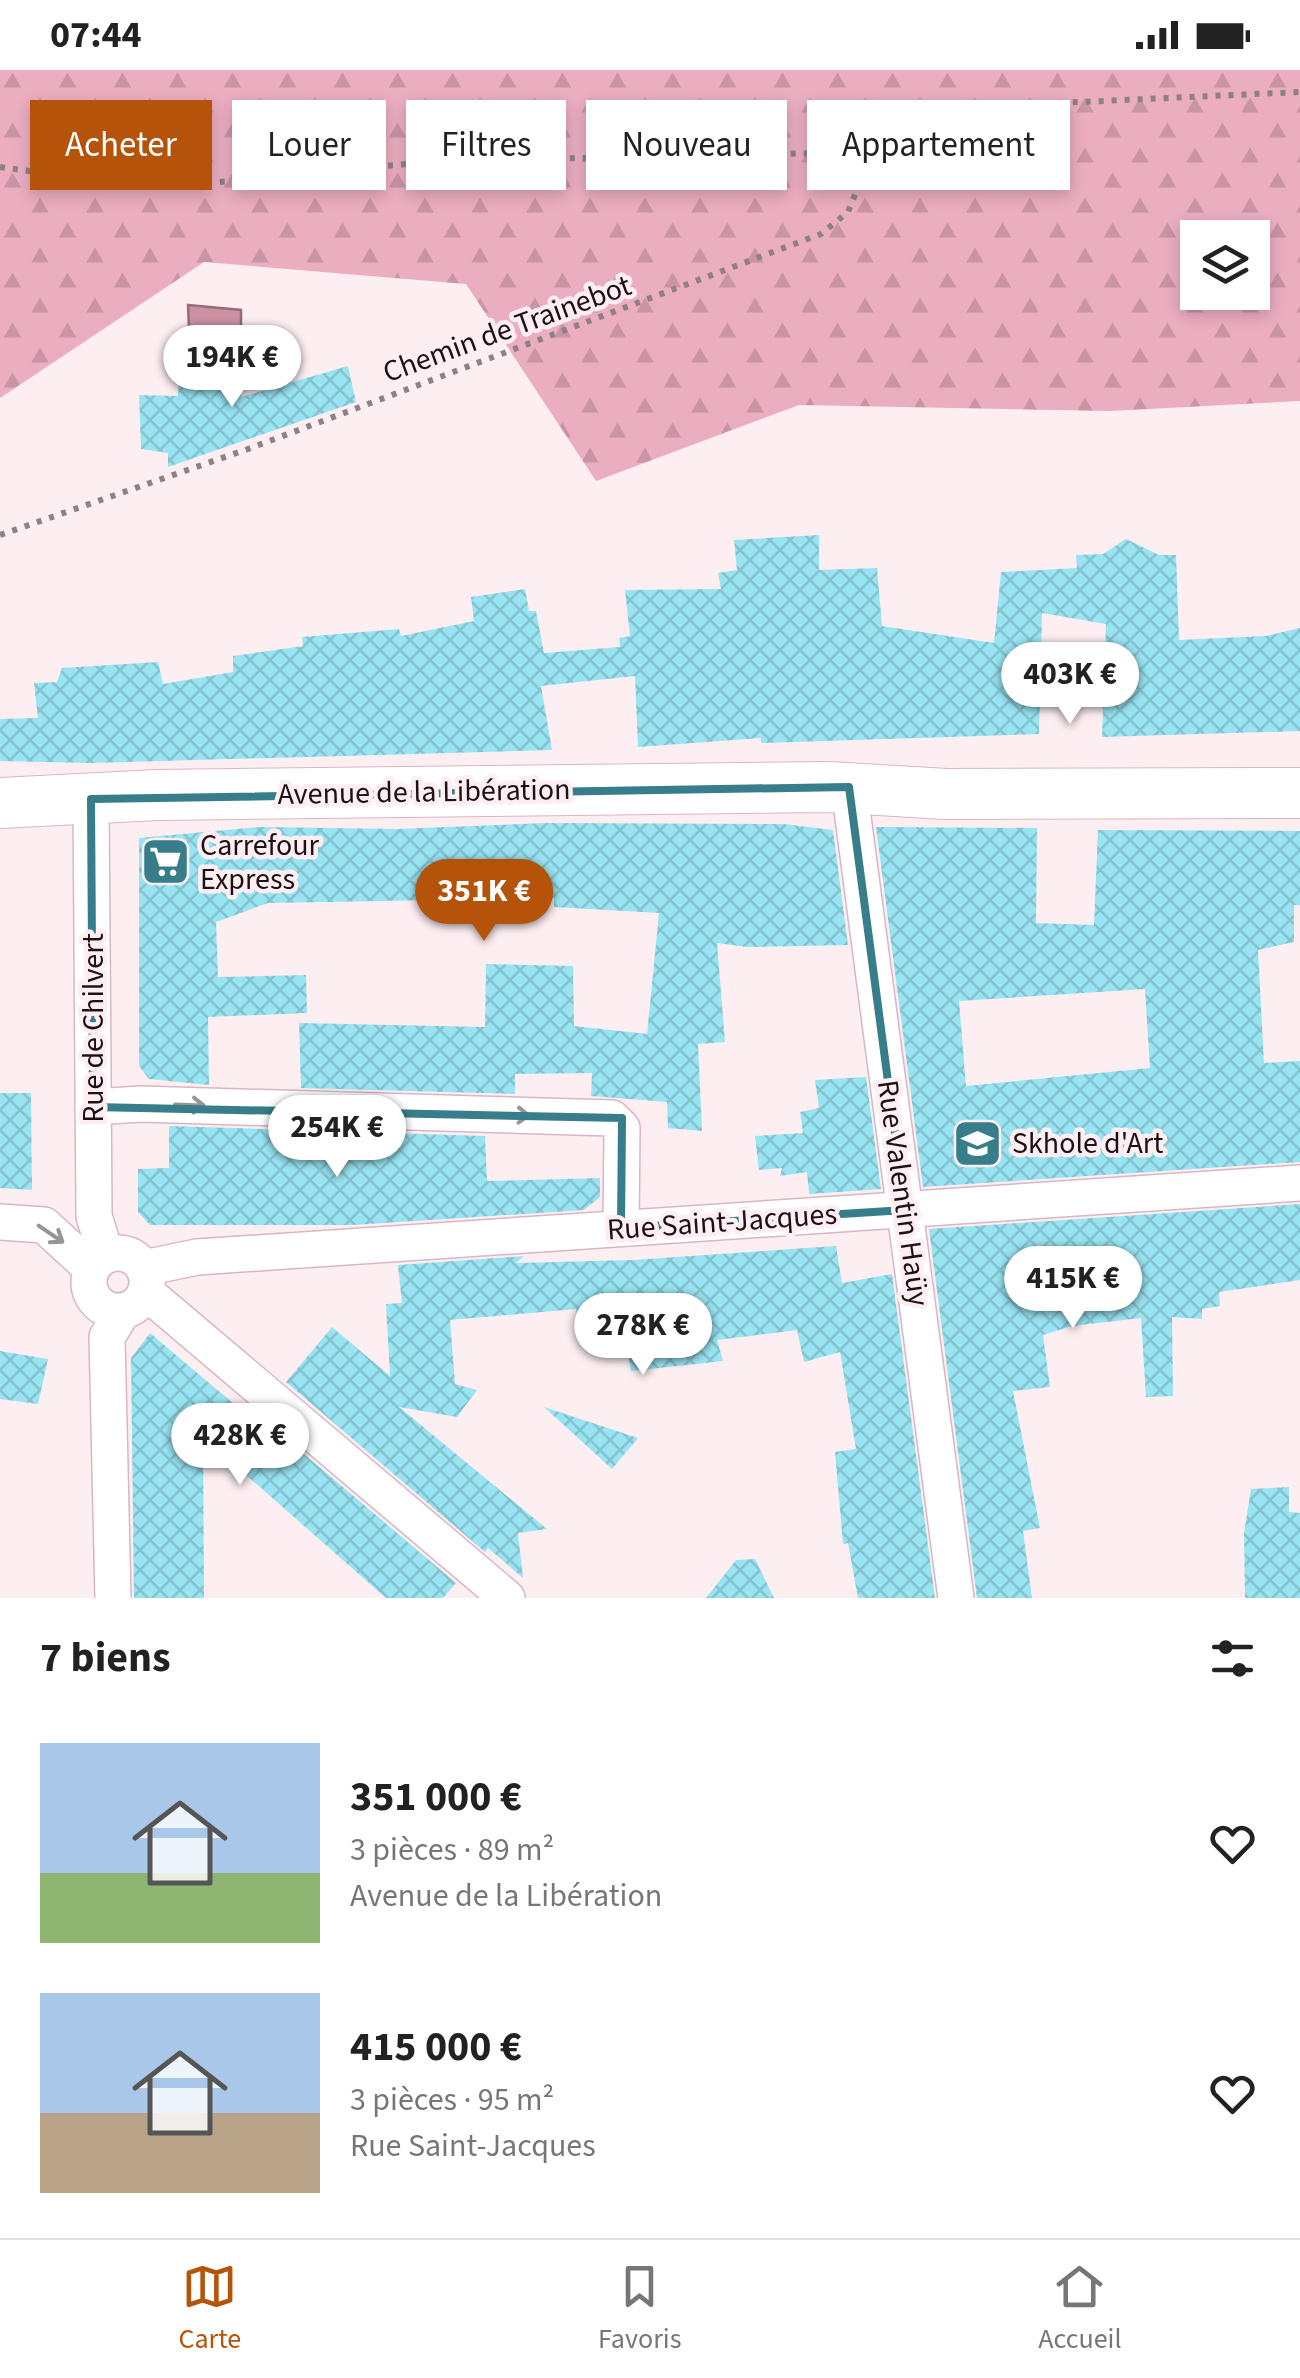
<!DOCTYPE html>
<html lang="fr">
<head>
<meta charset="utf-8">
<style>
	body { margin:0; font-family:"Source Sans 3",sans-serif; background:#f2f2f2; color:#222; height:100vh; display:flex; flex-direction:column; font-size:38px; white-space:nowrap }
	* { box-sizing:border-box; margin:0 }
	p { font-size:32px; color:#767676 }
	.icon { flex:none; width:55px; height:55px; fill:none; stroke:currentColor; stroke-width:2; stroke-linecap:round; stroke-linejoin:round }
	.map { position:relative; height:1528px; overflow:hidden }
	.side { display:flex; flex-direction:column; background:#fff; flex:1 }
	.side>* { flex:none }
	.top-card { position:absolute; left:30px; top:30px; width:1240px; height:90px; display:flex; gap:20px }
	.controls { position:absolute; left:1180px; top:150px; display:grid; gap:20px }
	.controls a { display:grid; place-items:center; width:90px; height:90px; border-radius:0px; background:#fff; box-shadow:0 5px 15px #0003; font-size:50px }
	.price { position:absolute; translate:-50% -85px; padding:0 22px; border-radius:35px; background:#fff; color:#222; font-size:32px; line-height:65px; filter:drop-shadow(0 2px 5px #0008) }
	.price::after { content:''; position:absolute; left:50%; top:60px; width:30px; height:22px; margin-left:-15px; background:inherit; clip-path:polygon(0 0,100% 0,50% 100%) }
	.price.active { background:#b45309; color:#fff }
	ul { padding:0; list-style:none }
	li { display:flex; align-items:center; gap:30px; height:250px; padding:0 40px }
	li span { display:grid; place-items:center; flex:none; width:280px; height:200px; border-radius:0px; color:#555 }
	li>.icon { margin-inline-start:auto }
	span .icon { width:120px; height:120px; fill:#fffc; stroke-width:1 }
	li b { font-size:42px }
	h2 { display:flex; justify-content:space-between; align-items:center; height:120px; padding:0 40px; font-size:42px }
	.tag { padding:0 35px; border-radius:0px; background:#fff; box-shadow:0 5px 15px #0003; font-size:35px; line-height:90px }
	.tag.active { background:#b45309; color:#fff }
	.status { display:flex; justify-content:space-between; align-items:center; height:70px; padding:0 50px; background:#fff; direction:ltr }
	.status svg { height:28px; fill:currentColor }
	.tab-bar { display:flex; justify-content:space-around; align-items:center; height:140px; border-top:2px solid #e0e0e0; background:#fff; font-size:28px; color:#767676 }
	.tab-bar a { display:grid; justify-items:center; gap:5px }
	.tab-bar .active { color:#b45309 }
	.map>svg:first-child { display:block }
	.forest { fill:url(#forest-firs); fill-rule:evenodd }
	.water { fill:#cd91a4; stroke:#986b79; stroke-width:2.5 }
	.building { fill:url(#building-cross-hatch); fill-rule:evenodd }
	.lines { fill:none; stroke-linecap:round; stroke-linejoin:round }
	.minor-casing { stroke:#dab6c1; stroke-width:38 }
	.secondary-casing { stroke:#dab6c1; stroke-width:52 }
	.path { stroke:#8e8185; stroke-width:6; stroke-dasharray:5 8; stroke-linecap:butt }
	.minor { stroke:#fff; stroke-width:35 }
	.secondary { stroke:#fff; stroke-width:50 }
	.oneway { stroke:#999496 }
	.marked { fill:none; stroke:#377d8a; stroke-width:8; stroke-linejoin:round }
	.labels { text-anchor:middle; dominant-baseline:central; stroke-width:9; stroke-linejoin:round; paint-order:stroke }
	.street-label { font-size:30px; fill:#1d1115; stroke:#fdeef2 }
	.poi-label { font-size:30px; fill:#1d1115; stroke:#fdeef2; text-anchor:start }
</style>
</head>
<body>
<div class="status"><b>07:44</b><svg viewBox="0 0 49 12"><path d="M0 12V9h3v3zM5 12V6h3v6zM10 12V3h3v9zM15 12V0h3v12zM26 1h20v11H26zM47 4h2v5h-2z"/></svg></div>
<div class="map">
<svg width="1300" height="1528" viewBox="0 0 1300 1528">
	<defs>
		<pattern id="forest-firs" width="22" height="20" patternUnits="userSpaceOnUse" patternTransform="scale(2.5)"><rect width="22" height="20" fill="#ebadc0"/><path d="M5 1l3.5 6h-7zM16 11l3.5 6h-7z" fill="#c994a4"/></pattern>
		<pattern id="building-cross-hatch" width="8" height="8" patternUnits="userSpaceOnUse" patternTransform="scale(2.5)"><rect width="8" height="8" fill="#99e4f3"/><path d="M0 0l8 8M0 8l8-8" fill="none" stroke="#83c3cf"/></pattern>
	</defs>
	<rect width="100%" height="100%" fill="#fdeef2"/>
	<!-- forest -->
	<path class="forest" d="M0 0H1300V331L1110 341 799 335 596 411 466 214 204 192 0 328ZM1198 168H1252V222H1198Z"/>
	<!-- water -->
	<polygon class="water" points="188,235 241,240 241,261 189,258"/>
	<!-- building -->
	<g class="building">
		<polygon points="241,295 241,327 348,296 356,332 168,397 168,383 141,379 139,325 178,326 179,300"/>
		<polygon points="819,465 819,500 877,498 882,556 994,573 1001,502 1077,498 1076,485 1103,484 1126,469 1159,485 1176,485 1179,570 1266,566 1300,558 1300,661 1102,667 1106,554 1042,543 1039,664 761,673 761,668 638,677 635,606 541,616 552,680 91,693 0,691 0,649 38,648 34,613 57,612 62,598 158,592 163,614 233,602 233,586 303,576 302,567 399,559 401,566 474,551 471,527 525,519 529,541 536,541 544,583 620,577 619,568 630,566 625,520 721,519 718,503 737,500 734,470"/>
		<polygon points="546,753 784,754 833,760 848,875 747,877 717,873 725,972 698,974 702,1061 668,1058 667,1032 591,1026 592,1003 515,1004 515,1024 301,1018 299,953 485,957 486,894 573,896 574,956 647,964 659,843 554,837 554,828 268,833 216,852 218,907 306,905 307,943 208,947 209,1015 149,1009 139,996 139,768 260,757 397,759"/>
		<path d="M876 757 1037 758 1036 853 1094 855 1098 760 1300 761V835H1294V872L1258 880 1264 993 1300 991V1092L923 1117ZM1145 919 1150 998 966 1016 959 931Z"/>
		<polygon points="866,1007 881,1119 809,1124 807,1102 780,1106 782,1098 759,1100 755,1066 803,1063 800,1042 819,1038 815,1010"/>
		<polygon points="0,1023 31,1023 32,1120 0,1118"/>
		<polygon points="169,1056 485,1066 487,1111 600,1108 600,1127 584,1140 353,1155 150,1155 138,1142 138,1099 169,1098"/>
		<polygon points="1300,1134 1300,1210 1219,1222 1220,1236 1202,1239 1202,1249 1172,1247 1173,1326 1146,1327 1141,1248 1072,1256 1043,1265 1050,1317 1013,1321 1040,1458 1023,1461 1032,1528 977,1528 929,1159"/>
		<polygon points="836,1176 842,1213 892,1204 935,1528 858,1528 848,1473 843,1474 835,1382 856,1379 840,1282 804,1292 797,1260 717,1270 723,1291 631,1301 624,1258 579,1265 576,1239 450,1250 455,1314 477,1320 457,1347 399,1337 547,1459 518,1463 523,1508 488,1478 485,1482 286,1312 332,1257 390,1306 386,1234 402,1233 398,1195 524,1186 516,1193 633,1190"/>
		<polygon points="150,1263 254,1351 258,1345 456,1513 443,1528 386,1528 203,1367 204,1528 134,1528 131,1288"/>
		<polygon points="0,1281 48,1289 38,1334 0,1329"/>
		<polygon points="544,1337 638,1368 612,1399"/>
		<polygon points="1289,1417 1289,1442 1300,1443 1300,1528 1245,1528 1244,1463 1251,1419"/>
		<polygon points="755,1489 774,1528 706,1528 736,1490"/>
	</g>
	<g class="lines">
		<defs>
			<g id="minor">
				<polyline points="849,717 956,1528"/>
				<polyline points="91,729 94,1146 106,1185"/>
				<polyline points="93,1037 141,1034 612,1048 622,1058 621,1158"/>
				<polyline points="0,1152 44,1155 92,1199"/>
				<circle cx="118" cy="1212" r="29"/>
				<polyline points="144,1198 197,1187 1300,1113"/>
				<polyline points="146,1222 507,1528"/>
				<polyline points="113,1528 107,1267 123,1241"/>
			</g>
			<polyline id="secondary" points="0,733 157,725 829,717 946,724 1300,723"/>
		</defs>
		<!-- minor casing -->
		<use href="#minor" class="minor-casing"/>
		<!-- secondary casing -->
		<use href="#secondary" class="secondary-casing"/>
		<!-- path -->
		<g class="path">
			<polyline points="0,97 102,111 189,115 438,91 872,82"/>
			<polyline points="0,465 248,379 821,164 848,142 872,82 903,40 1300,22"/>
		</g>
		<!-- minor -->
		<use href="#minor" class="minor"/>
		<!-- secondary -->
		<use href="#secondary" class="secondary"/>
	</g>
	<!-- one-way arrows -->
	<defs><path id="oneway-shaft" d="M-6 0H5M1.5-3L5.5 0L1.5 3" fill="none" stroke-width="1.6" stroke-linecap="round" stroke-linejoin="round" transform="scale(2.5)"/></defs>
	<g class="oneway">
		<use href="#oneway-shaft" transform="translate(190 1035) rotate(2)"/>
		<use href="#oneway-shaft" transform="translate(515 1045) rotate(2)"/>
		<use href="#oneway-shaft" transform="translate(51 1164) rotate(34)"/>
	</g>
	<!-- marked area -->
	<path class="marked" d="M849 717 905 1140 621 1158 622 1048 93 1037 91 729Z"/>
	<!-- icons -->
	<defs>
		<symbol id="supermarket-square" viewBox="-11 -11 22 22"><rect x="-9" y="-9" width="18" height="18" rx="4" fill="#377d8a" stroke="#fdeef2"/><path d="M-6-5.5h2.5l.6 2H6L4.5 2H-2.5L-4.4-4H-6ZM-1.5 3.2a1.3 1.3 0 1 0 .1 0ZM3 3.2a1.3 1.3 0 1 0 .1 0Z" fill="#fff"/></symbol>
		<symbol id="school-square" viewBox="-11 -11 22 22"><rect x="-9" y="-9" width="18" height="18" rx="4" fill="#377d8a" stroke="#fdeef2"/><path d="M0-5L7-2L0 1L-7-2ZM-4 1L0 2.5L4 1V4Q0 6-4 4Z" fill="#fff"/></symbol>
	</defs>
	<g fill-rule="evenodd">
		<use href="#supermarket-square" x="138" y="764" width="55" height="55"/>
		<use href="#school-square" x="950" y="1046" width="55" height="55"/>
	</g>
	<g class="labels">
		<!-- street labels -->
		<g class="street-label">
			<text transform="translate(507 259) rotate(-20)">Chemin de Trainebot</text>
			<text transform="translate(424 722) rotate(-1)">Avenue de la Libération</text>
			<text transform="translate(93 958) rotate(-90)">Rue de Chilvert</text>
			<text transform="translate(903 1123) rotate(82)">Rue Valentin Haüy</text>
			<text transform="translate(722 1152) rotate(-4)">Rue Saint-Jacques</text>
		</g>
		<!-- poi labels -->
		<g class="poi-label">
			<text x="200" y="775">Carrefour<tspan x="200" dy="34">Express</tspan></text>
			<text x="1012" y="1073">Skhole d'Art</text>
		</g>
	</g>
</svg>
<div class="controls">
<a><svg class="icon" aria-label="layers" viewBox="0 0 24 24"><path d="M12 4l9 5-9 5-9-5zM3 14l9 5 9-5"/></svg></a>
</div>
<b class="price" style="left:232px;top:340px">194K €</b>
<b class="price" style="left:1070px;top:657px">403K €</b>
<b class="price active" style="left:484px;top:874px">351K €</b>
<b class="price" style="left:337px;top:1110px">254K €</b>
<b class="price" style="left:1073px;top:1261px">415K €</b>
<b class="price" style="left:643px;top:1308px">278K €</b>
<b class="price" style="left:240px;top:1418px">428K €</b>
<div class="top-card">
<a class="tag active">Acheter</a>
<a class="tag">Louer</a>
<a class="tag">Filtres</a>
<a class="tag">Nouveau</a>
<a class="tag">Appartement</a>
</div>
</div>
<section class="side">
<h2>7 biens<svg class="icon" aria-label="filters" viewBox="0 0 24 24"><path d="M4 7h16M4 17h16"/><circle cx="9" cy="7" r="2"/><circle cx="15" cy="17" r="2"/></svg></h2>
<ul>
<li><span style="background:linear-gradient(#a9c7e8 65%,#8fb573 0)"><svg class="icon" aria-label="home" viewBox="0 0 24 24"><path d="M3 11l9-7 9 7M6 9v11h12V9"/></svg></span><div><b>351 000 €</b><p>3 pièces · 89 m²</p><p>Avenue de la Libération</p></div><svg class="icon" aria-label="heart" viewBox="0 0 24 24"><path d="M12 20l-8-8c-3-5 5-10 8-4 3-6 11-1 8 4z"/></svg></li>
<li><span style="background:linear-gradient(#a9c7e8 60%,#b9a48a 0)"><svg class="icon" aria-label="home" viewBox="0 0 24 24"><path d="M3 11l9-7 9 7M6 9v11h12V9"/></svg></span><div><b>415 000 €</b><p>3 pièces · 95 m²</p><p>Rue Saint-Jacques</p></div><svg class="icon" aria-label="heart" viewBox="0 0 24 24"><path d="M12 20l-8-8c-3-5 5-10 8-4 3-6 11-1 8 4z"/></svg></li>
</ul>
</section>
<nav class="tab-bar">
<a class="active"><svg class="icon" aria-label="map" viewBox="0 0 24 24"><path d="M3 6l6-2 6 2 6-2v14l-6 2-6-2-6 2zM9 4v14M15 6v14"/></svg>Carte</a>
<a><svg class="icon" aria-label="saved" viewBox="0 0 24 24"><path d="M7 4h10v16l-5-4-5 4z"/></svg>Favoris</a>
<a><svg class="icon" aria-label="home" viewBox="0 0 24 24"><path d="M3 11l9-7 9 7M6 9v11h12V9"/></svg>Accueil</a>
</nav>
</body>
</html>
